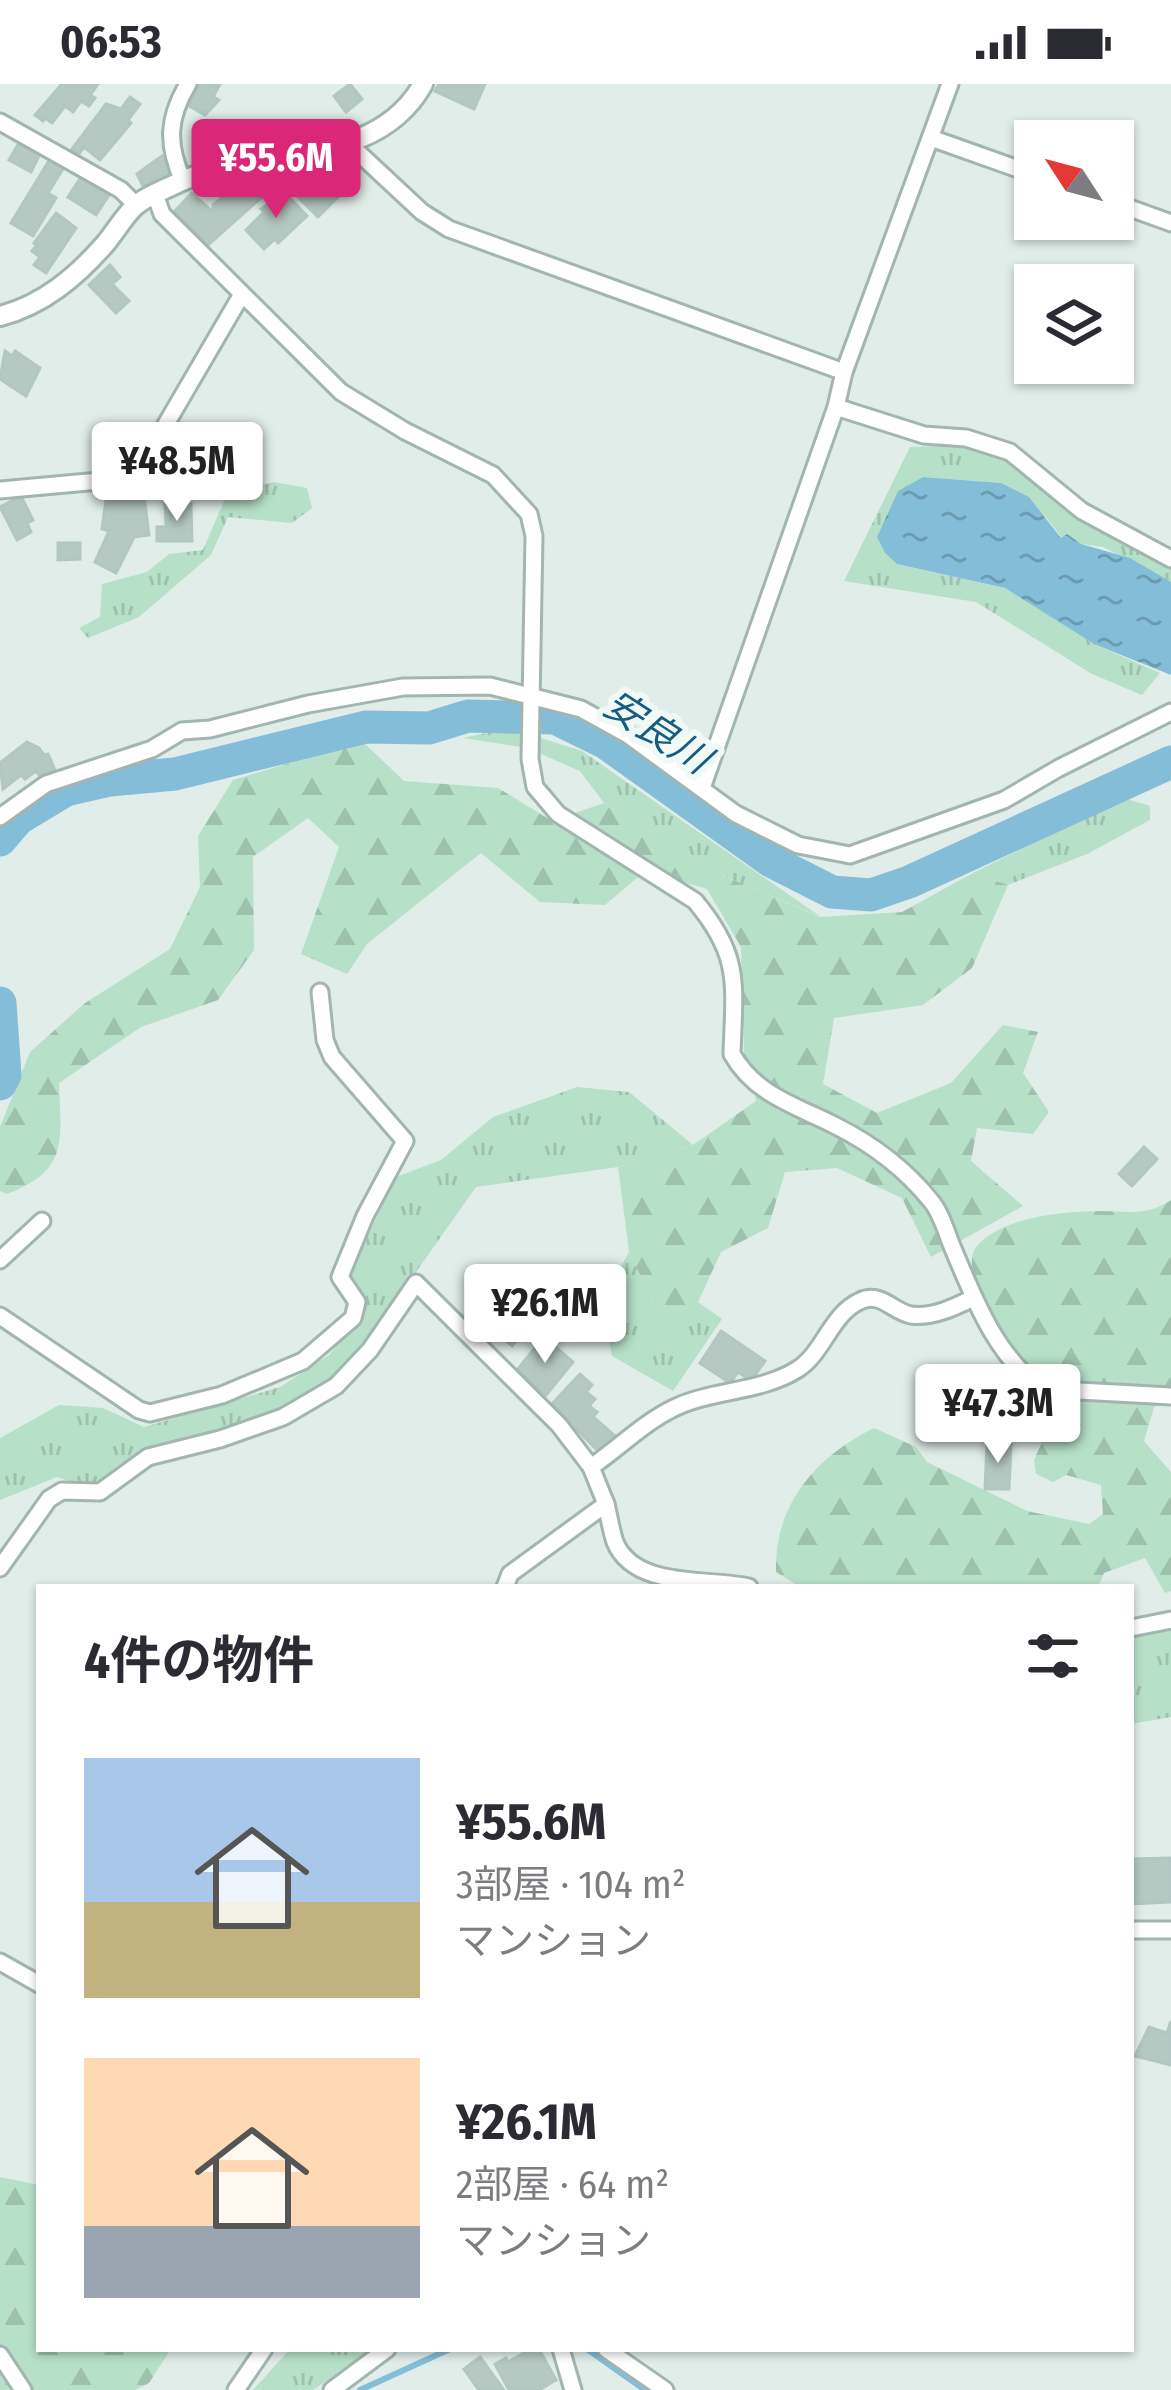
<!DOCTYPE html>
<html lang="ja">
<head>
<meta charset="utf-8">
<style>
	body { margin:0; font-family:"Fira Sans Condensed","Noto Sans JP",sans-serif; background:#f2f2f3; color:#2b2b33; height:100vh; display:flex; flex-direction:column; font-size:45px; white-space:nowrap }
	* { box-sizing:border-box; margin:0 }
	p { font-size:39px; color:#7c7c81 }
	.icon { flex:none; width:66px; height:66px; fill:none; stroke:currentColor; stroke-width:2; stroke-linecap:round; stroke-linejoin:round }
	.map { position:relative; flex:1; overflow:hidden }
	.panel { position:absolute; left:36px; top:1500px; width:1098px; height:768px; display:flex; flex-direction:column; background:#fff; border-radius:0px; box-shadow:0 3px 9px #0004 }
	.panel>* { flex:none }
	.needle { width:78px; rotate:306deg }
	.controls { position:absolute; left:1014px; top:36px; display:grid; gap:24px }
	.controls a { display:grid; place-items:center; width:120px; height:120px; border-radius:0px; background:#fff; box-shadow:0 3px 9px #0004; font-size:60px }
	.price { position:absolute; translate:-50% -102px; padding:0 27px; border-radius:12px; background:#fff; color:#222; font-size:39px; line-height:78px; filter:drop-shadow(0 3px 6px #0008) }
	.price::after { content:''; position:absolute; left:50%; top:72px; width:36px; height:27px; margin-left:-18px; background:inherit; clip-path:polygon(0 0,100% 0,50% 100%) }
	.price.selected { background:#db2777; color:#fff }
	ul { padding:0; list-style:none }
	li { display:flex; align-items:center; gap:36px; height:300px; padding:0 48px }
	li span { display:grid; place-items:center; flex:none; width:336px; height:240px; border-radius:0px; color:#555 }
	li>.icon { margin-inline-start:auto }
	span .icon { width:144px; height:144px; fill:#fffc; stroke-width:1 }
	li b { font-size:51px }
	h2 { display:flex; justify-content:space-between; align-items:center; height:144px; padding:0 48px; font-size:51px }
	.status { display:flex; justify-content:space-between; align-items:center; height:84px; padding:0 60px; background:#fff; direction:ltr }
	.status svg { height:33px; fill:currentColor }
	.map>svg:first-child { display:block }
	.grass { fill:url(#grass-tufts) }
	.forest { fill:url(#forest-firs) }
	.water { fill:url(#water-ripples) }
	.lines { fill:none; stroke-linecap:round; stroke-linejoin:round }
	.stream { stroke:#83bdd7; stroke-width:6 }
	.river { stroke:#83bdd7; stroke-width:33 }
	.building { fill:#b5c8c2; stroke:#b2c7c1; stroke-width:3 }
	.minor-casing { stroke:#a2b5b1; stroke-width:21 }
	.tertiary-casing { stroke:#a2b5b1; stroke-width:24 }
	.minor { stroke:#fff; stroke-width:15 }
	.tertiary { stroke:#fff; stroke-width:18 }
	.labels { text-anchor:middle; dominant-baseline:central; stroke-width:12; stroke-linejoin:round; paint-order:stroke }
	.water-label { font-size:39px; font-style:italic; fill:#145d80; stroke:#f1f9f6 }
</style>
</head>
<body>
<div class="status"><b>06:53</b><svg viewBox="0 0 49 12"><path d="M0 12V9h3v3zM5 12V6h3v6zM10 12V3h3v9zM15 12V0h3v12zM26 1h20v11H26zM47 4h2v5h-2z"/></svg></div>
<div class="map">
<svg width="1171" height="2306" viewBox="0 0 1171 2306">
	<defs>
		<pattern id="grass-tufts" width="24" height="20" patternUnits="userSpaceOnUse" patternTransform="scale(3)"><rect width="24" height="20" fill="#b7e0c8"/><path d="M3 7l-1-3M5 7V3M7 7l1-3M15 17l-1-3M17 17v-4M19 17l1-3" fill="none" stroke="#9dc1ad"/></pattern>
		<pattern id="forest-firs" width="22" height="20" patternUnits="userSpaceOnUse" patternTransform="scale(3)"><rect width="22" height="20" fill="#b7e0c8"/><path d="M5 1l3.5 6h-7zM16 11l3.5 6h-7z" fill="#9dc1ad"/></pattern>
		<pattern id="water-ripples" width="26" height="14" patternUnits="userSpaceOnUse" patternTransform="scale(3)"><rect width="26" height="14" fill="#83bdd7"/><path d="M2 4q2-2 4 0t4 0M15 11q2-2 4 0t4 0" fill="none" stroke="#6b9bb0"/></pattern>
	</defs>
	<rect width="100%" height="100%" fill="#e0ede9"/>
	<!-- grass -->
	<g class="grass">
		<polygon points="969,361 1015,381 1080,436 1149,465 1171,484 1171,498 1103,463 1081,460 1067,451 1062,454 1045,432 1001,399 924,393 898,407 878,453 885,469 897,480 1005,504 1094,560 1160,589 1142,611 1092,590 976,518 844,497 910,363"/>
		<polygon points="274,398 307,404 312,424 292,439 228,433 211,471 139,533 88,554 79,544 100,533 102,500 147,488 169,470 203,466 227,410"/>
		<polygon points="509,644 582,667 821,833 731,795 604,719 580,687 527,664 463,654"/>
		<polygon points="1124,714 1150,722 1150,736 1087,770 1008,801 973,789"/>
		<polygon points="577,1003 629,1008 693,1061 618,1083 476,1103 361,1266 329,1298 280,1327 139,1368 89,1404 57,1393 0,1416 0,1354 59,1321 103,1324 144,1343 280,1303 329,1271 363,1229 363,1210 348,1192 396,1093 441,1076 493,1033"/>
		<polygon points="629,1168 661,1234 698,1218 722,1235 673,1307 612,1272 602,1218"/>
		<polygon points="1171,1530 1171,1633 1131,1640 1131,1539"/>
		<polygon points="290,2265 371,2265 313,2306 253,2306"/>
	</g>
	<!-- forest -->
	<g class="forest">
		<path d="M362 657 404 697 498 704 552 737 604 719 731 795 820 833 902 828 973 789 1008 801 972 884 923 921 834 934 823 1000 877 1029 951 999 1003 941 1038 948 1023 989 1049 1028 1033 1050 977 1044 971 1077 1023 1122 931 1173 902 1114 837 1084 785 1088 768 1144 721 1168 698 1218 661 1234 629 1168 618 1083 693 1061 756 1017 744 968 741 863 707 805 645 787 605 821 540 818 481 769 367 860 347 890 301 870 339 763 308 734 253 773 254 866 218 916 141 943 59 999C61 1057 69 1087 7 1110L0 1107V1043L30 968 85 919 170 865 200 803 198 752 233 696Z"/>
		<path d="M1171 1116V1317L1154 1323 1144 1357 1171 1388V1507L1165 1509 1145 1474 1104 1489 1098 1503H800L776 1488C774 1421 815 1373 874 1344L916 1363 927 1378 1027 1427 1089 1440 1103 1430 1101 1401 1066 1391 1053 1398 1036 1390 1034 1376 1052 1336 1051 1300C1023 1285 952 1190 977 1162 1003 1132 1063 1128 1100 1127 1128 1127 1146 1133 1171 1116Z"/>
		<polygon points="0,2093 39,2101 39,2265 171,2265 149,2299 135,2306 0,2306"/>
	</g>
	<!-- water -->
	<polygon class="water" points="923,393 1001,399 1029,413 1061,454 1067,450 1081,460 1130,474 1171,498 1171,591 1094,560 1005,504 897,480 885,469 877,453 898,407"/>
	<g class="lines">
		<!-- stream -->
		<g class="stream">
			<polyline points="587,2265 645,2306"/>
			<polyline points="360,2306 450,2265"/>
		</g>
		<!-- river -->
		<g class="river">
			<polyline points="0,756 18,735 66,706 110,696 175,690 366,643 429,644 468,632 555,634 606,659 771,777 832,808 871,811 909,798 1171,678"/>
			<polyline points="0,919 5,991 0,1000"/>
		</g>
	</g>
	<!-- building -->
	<g class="building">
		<polygon points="62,0 98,0 90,11 95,14 89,22 81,17 73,28 65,22 52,39 45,34 43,37 35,31"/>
		<polygon points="198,0 220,0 213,13 219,16 205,31 186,20"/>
		<polygon points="350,0 362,15 346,28 334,12"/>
		<polygon points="439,0 485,0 474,25 435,7"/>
		<polygon points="130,13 140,20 128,36 131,39 100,76 84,63 79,70 72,65 106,20 121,25"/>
		<polygon points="19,59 40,70 31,88 9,76"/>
		<polygon points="162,72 171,87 143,102 137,90"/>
		<polygon points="50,75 64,83 48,109 56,114 33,152 11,139"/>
		<polygon points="336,84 352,99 318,133 288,103 316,88 320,92 325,88 329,91"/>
		<polygon points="246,91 262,113 208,161 174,128 192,109 213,128 213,121 223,113 216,103 229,94"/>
		<polygon points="81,93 109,111 96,131 68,113"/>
		<polygon points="285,109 307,132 278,159 275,155 264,165 246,146 264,128 261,125"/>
		<polygon points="56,129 76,144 46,189 34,181 40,173 32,167 37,161 34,159"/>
		<polygon points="110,181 120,193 112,200 129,217 116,229 89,201"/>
		<polygon points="5,267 12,272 15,267 40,284 26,312 0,295"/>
		<polygon points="143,404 149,451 134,453 116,489 95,478 109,447 102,445 106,416 126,414 126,405"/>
		<polygon points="21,412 33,436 27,439 31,448 17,456 0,423"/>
		<polygon points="165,420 191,420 192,457 157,457 157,443 166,443"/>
		<polygon points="58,459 80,459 80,475 58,476"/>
		<polygon points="27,658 39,664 44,671 48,670 55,686 41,694 36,687 25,695 21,691 3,705 0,679"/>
		<polygon points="1144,1063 1157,1075 1132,1102 1119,1090"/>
		<polygon points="480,1213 498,1229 487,1241 470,1226"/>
		<polygon points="513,1218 534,1236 512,1262 491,1244"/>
		<polygon points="721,1247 765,1277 751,1297 738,1288 730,1299 700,1279"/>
		<polygon points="544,1253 573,1278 546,1311 517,1286"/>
		<polygon points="580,1290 592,1301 586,1308 595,1315 589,1322 597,1328 593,1333 615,1352 600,1369 552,1320"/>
		<polygon points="995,1300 1040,1313 1039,1317 1044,1319 1038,1335 1016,1330 1014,1336 980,1331 983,1312 989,1314"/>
		<polygon points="987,1359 1011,1360 1009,1405 985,1405"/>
		<polygon points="1171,1774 1171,1818 1131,1820 1131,1775"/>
		<polygon points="1171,1937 1171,1981 1135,1972 1149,1943 1167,1949"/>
		<polygon points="531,2265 539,2265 556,2296 539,2306 509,2306 495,2280 506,2274 508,2278"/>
		<polygon points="480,2273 503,2305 501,2306 479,2306 464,2285"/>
	</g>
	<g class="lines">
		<defs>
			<g id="minor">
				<polyline points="0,38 121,106 136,121"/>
				<polyline points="931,54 1035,91"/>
				<polyline points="349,60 422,128 449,145 844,288"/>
				<path d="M183 97C167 61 167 35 188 0"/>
				<path d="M156 113 162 130 341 308 405 347 493 391 529 430 534 452 530 675 535 703 558 730 695 817C742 873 734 901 732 970 755 1011 797 1022 836 1042 872 1060 906 1086 931 1117 942 1130 947 1151 954 1167 975 1217 997 1273 1042 1305L1171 1312"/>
				<polyline points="1113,118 1171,139"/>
				<polyline points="836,323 924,351 966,354 1010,368 1082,427 1171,475"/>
				<polyline points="0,406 143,393 141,383 242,210"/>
				<polyline points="702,704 836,323 844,288 950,0"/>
				<polyline points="0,733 46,700 152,665 182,647 210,645 308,620 403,603 490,602 581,625 628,651 736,730 798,761 850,771 1004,716 1059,684 1171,628"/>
				<polyline points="0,1176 42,1137"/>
				<polyline points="0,1232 139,1326 150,1329 222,1311 303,1277 353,1234 357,1218 340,1193 365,1132 405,1057 332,973 325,956 320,908"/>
				<path d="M591 1383C619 1364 643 1339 674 1324 713 1305 760 1309 798 1285 824 1268 831 1230 860 1217 881 1207 893 1228 911 1231 932 1234 955 1223 973 1214"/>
				<path d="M606 1420C609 1432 611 1446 615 1458 634 1505 708 1494 749 1503"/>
				<polyline points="0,1484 49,1415 62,1407 100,1408 148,1373 220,1355 283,1333 336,1302 370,1266 416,1199 559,1341 591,1383 606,1420 510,1490 505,1503"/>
				<polyline points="1131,1544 1171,1536"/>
				<polyline points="1131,1846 1171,1846"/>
				<polyline points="0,1878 39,1900"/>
				<polyline points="561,2265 573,2306"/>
				<polyline points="606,2265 665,2306"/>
				<polyline points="0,2271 23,2306"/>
				<polyline points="236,2306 264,2265"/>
				<polyline points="332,2306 387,2265"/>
			</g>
			<path id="tertiary" d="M0 232C43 221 76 193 105 160 115 148 123 134 134 123 144 113 168 104 182 97 261 61 375 86 423 0"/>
		</defs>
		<!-- minor casing -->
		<use href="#minor" class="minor-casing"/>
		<!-- tertiary casing -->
		<use href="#tertiary" class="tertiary-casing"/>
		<!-- minor -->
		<use href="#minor" class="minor"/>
		<!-- tertiary -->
		<use href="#tertiary" class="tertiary"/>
	</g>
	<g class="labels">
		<!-- water labels -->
		<g class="water-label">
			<text transform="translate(657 648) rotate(33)">安良川</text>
		</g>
	</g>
</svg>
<div class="controls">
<a><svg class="needle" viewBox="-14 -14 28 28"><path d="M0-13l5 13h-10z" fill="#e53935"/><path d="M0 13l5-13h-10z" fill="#7c7c81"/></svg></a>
<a><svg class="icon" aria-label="layers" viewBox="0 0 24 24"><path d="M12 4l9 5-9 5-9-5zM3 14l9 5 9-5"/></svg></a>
</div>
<b class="price selected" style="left:276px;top:137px">¥55.6M</b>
<b class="price" style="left:177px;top:440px">¥48.5M</b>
<b class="price" style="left:545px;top:1282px">¥26.1M</b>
<b class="price" style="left:998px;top:1382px">¥47.3M</b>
<section class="panel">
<h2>4件の物件<svg class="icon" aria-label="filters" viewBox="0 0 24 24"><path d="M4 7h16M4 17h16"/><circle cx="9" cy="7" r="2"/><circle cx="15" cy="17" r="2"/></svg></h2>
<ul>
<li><span style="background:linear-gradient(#a9c7e8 60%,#c2b280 0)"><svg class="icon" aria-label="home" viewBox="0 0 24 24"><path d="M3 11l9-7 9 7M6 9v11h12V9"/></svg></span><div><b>¥55.6M</b><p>3部屋 · 104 m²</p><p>マンション</p></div></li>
<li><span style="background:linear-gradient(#ffd9b3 70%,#9aa5b1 0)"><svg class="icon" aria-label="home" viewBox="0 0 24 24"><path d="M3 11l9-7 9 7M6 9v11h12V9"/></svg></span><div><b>¥26.1M</b><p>2部屋 · 64 m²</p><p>マンション</p></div></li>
</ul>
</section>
</div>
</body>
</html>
